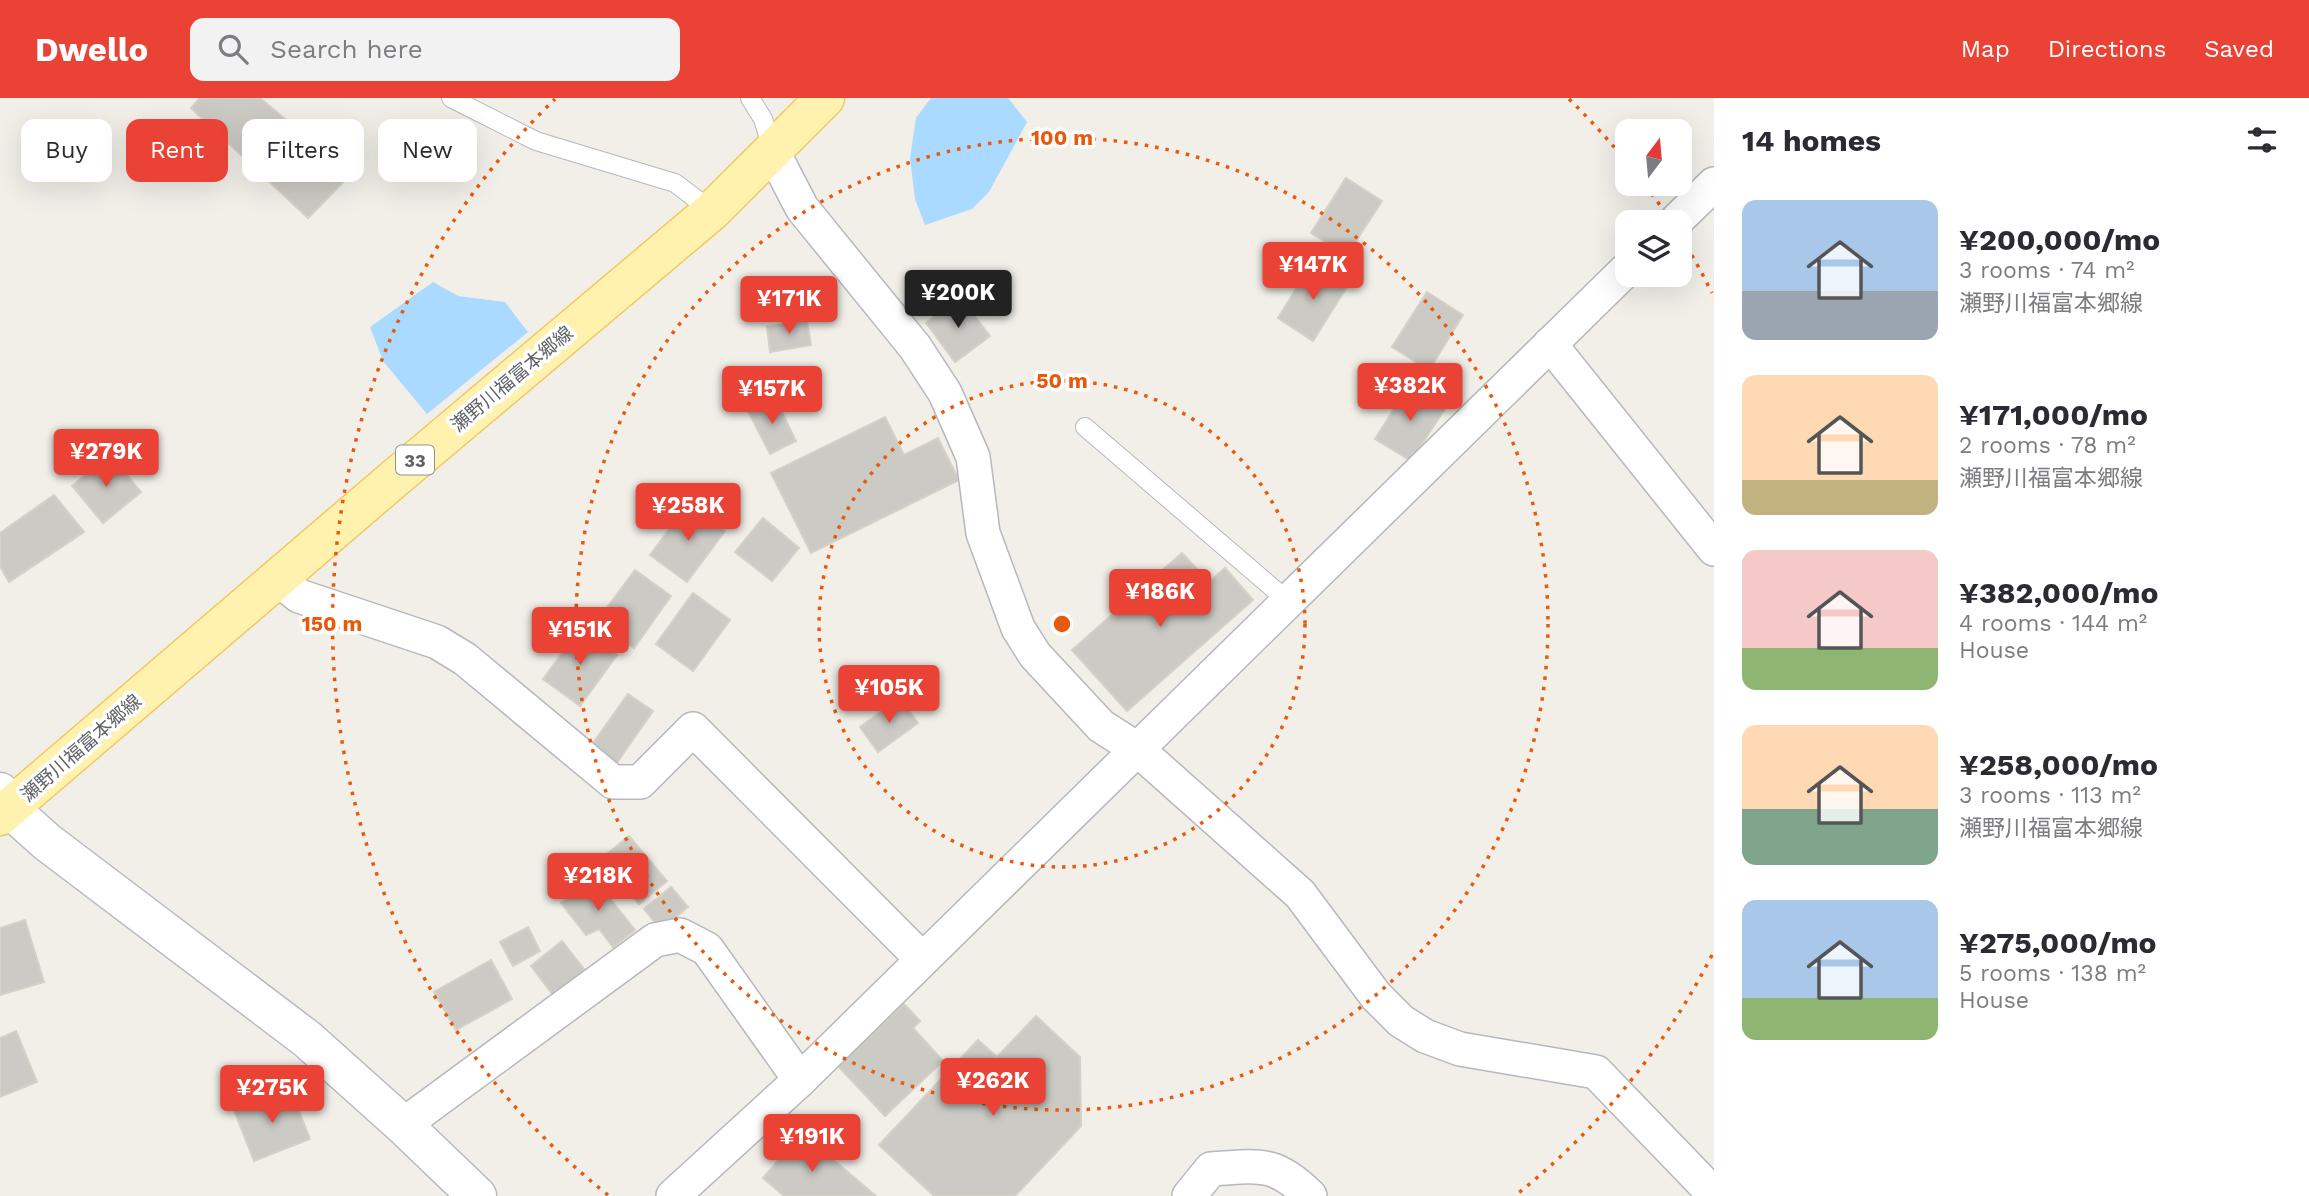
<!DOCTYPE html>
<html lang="en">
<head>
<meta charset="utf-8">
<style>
	body { margin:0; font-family:"Work Sans","Noto Sans JP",sans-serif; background:#f2f2f3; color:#2b2b33; height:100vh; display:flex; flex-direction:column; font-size:26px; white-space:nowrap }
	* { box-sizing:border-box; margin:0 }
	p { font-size:23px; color:#7c7c81 }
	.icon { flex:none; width:38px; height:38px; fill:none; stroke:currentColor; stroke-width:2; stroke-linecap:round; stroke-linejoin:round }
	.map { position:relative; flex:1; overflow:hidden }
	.panel { display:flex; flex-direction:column; background:#fff; width:595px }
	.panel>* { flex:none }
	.banner { position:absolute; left:21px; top:21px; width:665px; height:63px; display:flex; gap:14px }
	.needle { width:46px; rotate:16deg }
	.fabs { position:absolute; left:1615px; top:21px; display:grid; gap:14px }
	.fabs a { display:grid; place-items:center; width:77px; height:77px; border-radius:14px; background:#fff; box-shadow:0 7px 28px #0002; font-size:35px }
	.price { position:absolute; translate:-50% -60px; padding:0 16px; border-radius:7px; background:#ea4335; color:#fff; font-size:23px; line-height:46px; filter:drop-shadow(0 2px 4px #0008) }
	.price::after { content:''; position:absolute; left:50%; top:42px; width:21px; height:16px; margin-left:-10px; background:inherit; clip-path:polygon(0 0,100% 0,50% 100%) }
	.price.active { background:#222; color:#fff }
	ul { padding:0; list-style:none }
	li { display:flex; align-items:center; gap:21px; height:175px; padding:0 28px }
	li span { display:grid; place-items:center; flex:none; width:196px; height:140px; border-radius:14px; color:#555 }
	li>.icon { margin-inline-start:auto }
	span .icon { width:84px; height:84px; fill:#fffc; stroke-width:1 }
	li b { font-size:30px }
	h2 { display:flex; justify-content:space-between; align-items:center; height:84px; padding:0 28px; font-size:30px }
	.chip { padding:0 24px; border-radius:14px; background:#fff; box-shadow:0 7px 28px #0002; font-size:24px; line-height:63px }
	.chip.active { background:#ea4335; color:#fff }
	header { display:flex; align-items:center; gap:42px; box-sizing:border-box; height:98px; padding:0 35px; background:#ea4335; color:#fff }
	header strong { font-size:33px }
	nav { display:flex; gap:38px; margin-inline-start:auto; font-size:24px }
	.search { width:490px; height:63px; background:#f2f2f3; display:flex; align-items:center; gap:18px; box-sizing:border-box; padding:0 24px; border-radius:14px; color:#7c7c81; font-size:26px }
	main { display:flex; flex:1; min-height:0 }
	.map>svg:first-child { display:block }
	.water { fill:#aadaff }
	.building { fill:#cccac5; stroke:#d6d1c6; stroke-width:2 }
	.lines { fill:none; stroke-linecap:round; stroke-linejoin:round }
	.lane-casing { stroke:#b5b8bc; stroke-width:20 }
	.street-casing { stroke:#b5b8bc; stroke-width:36 }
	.secondary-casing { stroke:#b6babf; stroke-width:41 }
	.primary-casing { stroke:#f2c960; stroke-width:41 }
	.lane { stroke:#fff; stroke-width:18 }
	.street { stroke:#fff; stroke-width:33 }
	.secondary { stroke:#fff; stroke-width:38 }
	.primary { stroke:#fff2af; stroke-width:38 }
	.ring { fill:none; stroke:#e8590c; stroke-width:3.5; stroke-dasharray:3.5 7 }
	.labels { text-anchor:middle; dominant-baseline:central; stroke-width:7; stroke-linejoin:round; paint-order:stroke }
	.shield { fill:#fff; stroke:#8f9295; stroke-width:2 }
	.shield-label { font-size:18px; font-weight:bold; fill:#5f6368 }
	.street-label { font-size:19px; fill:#5f6368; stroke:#fff }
	.centre { fill:#e8590c; stroke:#fff; stroke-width:3.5 }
	.ring-label { font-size:21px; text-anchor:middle; font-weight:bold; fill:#e8590c; stroke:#fff; stroke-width:7; stroke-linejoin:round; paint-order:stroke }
</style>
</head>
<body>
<header>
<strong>Dwello</strong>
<div class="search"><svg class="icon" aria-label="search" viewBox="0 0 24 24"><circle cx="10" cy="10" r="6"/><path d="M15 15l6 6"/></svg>Search here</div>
<nav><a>Map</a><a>Directions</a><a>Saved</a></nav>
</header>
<main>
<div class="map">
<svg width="1714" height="1098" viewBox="0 0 1714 1098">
	<rect width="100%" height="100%" fill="#f1efe8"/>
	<!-- water -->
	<g class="water">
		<polygon points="931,0 1008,0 1027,24 989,94 972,111 925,127 915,101 910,60 916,20"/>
		<polygon points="433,184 458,198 505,204 528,234 427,316 383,263 370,229"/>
	</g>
	<!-- building -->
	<g class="building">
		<polygon points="200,0 260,0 351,76 308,120 191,10"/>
		<polygon points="1346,80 1382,103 1347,157 1311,135"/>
		<polygon points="1312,165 1348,187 1313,243 1278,220"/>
		<polygon points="1427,194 1463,217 1429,272 1392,249"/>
		<polygon points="960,199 990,238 955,264 926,225"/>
		<polygon points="807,223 811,247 770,254 767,228"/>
		<polygon points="1410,286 1446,309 1411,363 1375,341"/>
		<polygon points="775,300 796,343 770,356 748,313"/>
		<polygon points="885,319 904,357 938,340 959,382 811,455 771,375"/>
		<polygon points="110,357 141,394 103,425 72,388"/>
		<polygon points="54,397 84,434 9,484 0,468 0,435"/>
		<polygon points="688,406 725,433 687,484 650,457"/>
		<polygon points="763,420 799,450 772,483 735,454"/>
		<polygon points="1182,455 1209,484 1225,470 1253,502 1127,613 1072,552"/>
		<polygon points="635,472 671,498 634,550 597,523"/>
		<polygon points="693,495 730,522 693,573 656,546"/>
		<polygon points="581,530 617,557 580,608 543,581"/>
		<polygon points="628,596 653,613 616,666 591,648"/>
		<polygon points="900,600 918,625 878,654 860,629"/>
		<polygon points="629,738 667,783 639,806 601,761"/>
		<polygon points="593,779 635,832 613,849 599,831 586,837 561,805"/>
		<polygon points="671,789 688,809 661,832 644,811"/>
		<polygon points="25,822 44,884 0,897 0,830"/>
		<polygon points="528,829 540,853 513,868 500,844"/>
		<polygon points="562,843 588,876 556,901 531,868"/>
		<polygon points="491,862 512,901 456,932 434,894"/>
		<polygon points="904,906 920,923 913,930 943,963 885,1018 838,968"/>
		<polygon points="1036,918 1080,959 1081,1028 1015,1098 934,1098 879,1047 978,942 997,959"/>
		<polygon points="16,933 37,984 0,999 0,940"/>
		<polygon points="290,990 310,1041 254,1063 234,1012"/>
		<polygon points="802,1035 876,1098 784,1098 763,1080"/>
	</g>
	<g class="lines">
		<defs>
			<g id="lane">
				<polyline points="451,0 536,43 675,85 712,113"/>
				<polyline points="750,0 763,21 773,54"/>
				<polyline points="1085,329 1289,504"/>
			</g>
			<g id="street">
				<polyline points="773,54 802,110 915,249 945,295 973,359 983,435 1018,530 1035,557 1101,628 1137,651 1300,796 1376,898 1401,923 1425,938 1460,951 1596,974 1706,1088 1714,1090"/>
				<polyline points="1675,124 1714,86"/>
				<polyline points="1550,246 1714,451"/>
				<polyline points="278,481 299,498 437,544 465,561 613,684 640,684 693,631 922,861"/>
				<polyline points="403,1027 655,842 680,837 707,851 800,982"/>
				<polyline points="673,1098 800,982 1628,170"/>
				<path d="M1189 1098 1211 1071C1258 1068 1274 1062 1310 1098"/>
			</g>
			<polyline id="secondary" points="0,694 10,711 47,744 307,941 403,1027 477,1098"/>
			<polyline id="primary" points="0,718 395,380 712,113 825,0"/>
		</defs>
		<!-- lane casing -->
		<use href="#lane" class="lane-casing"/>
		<!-- street casing -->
		<use href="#street" class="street-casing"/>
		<!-- secondary casing -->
		<use href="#secondary" class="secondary-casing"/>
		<!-- primary casing -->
		<use href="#primary" class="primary-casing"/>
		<!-- lane -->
		<use href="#lane" class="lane"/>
		<!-- street -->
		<use href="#street" class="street"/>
		<!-- secondary -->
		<use href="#secondary" class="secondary"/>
		<!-- primary -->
		<use href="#primary" class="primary"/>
	</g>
	<!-- distance rings -->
	<g class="ring">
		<circle cx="1062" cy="526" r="243"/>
		<circle cx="1062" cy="526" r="486"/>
		<path d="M1712 857A730 730 0 0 1 1516 1097M608 1097A730 730 0 0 1 555 1M1569 1A730 730 0 0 1 1625 62M1645 87A730 730 0 0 1 1671 123M1681 139A730 730 0 0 1 1712 195"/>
	</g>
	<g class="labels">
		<!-- shield labels -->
		<rect class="shield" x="396" y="347.5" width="38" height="29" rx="5"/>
		<g class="shield-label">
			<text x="415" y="362">33</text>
		</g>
		<!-- street labels -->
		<g class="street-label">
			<text transform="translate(512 281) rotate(-40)">瀬野川福富本郷線</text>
			<text transform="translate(81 650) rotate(-41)">瀬野川福富本郷線</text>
		</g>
	</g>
	<circle cx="1062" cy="526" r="10" class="centre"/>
	<g class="ring-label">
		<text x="1062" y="47">100 m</text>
		<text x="1062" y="290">50 m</text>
		<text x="332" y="533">150 m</text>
	</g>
</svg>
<div class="fabs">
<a><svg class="needle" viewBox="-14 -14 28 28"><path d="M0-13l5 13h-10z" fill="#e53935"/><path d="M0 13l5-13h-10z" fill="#7c7c81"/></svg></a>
<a><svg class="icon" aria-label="layers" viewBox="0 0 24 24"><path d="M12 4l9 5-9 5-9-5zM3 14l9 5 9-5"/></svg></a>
</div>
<b class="price" style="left:1313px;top:204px">¥147K</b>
<b class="price active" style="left:958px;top:232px">¥200K</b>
<b class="price" style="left:789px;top:238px">¥171K</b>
<b class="price" style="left:1410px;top:325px">¥382K</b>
<b class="price" style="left:772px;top:328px">¥157K</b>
<b class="price" style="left:106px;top:391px">¥279K</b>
<b class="price" style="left:688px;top:445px">¥258K</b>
<b class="price" style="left:1160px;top:531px">¥186K</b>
<b class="price" style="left:580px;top:569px">¥151K</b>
<b class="price" style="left:889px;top:627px">¥105K</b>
<b class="price" style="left:598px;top:815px">¥218K</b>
<b class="price" style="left:993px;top:1020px">¥262K</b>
<b class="price" style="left:272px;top:1027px">¥275K</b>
<b class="price" style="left:812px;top:1076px">¥191K</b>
<div class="banner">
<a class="chip">Buy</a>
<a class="chip active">Rent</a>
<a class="chip">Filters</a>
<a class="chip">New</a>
</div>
</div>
<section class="panel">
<h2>14 homes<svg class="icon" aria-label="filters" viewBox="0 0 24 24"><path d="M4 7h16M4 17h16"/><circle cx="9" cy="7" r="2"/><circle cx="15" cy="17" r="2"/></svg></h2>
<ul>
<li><span style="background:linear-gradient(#a9c7e8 65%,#9aa5b1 0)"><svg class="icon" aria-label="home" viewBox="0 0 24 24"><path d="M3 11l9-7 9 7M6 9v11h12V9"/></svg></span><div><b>¥200,000/mo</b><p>3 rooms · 74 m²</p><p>瀬野川福富本郷線</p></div></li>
<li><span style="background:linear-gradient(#ffd9b3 75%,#c2b280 0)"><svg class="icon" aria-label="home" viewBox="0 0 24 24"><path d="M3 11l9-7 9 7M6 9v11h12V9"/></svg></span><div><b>¥171,000/mo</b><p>2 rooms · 78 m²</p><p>瀬野川福富本郷線</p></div></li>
<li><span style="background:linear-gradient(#f6c9c9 70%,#8fb573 0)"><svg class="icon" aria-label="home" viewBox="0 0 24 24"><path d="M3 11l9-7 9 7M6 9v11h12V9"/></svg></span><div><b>¥382,000/mo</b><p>4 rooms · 144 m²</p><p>House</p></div></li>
<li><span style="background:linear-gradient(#ffd9b3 60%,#7fa58c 0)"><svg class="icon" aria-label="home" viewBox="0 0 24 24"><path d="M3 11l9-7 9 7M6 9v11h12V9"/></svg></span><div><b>¥258,000/mo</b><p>3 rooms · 113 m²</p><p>瀬野川福富本郷線</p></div></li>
<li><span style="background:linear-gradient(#a9c7e8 70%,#8fb573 0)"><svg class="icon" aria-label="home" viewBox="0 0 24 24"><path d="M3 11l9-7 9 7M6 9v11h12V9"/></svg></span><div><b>¥275,000/mo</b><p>5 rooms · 138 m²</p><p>House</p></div></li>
</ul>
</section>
</main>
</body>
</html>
